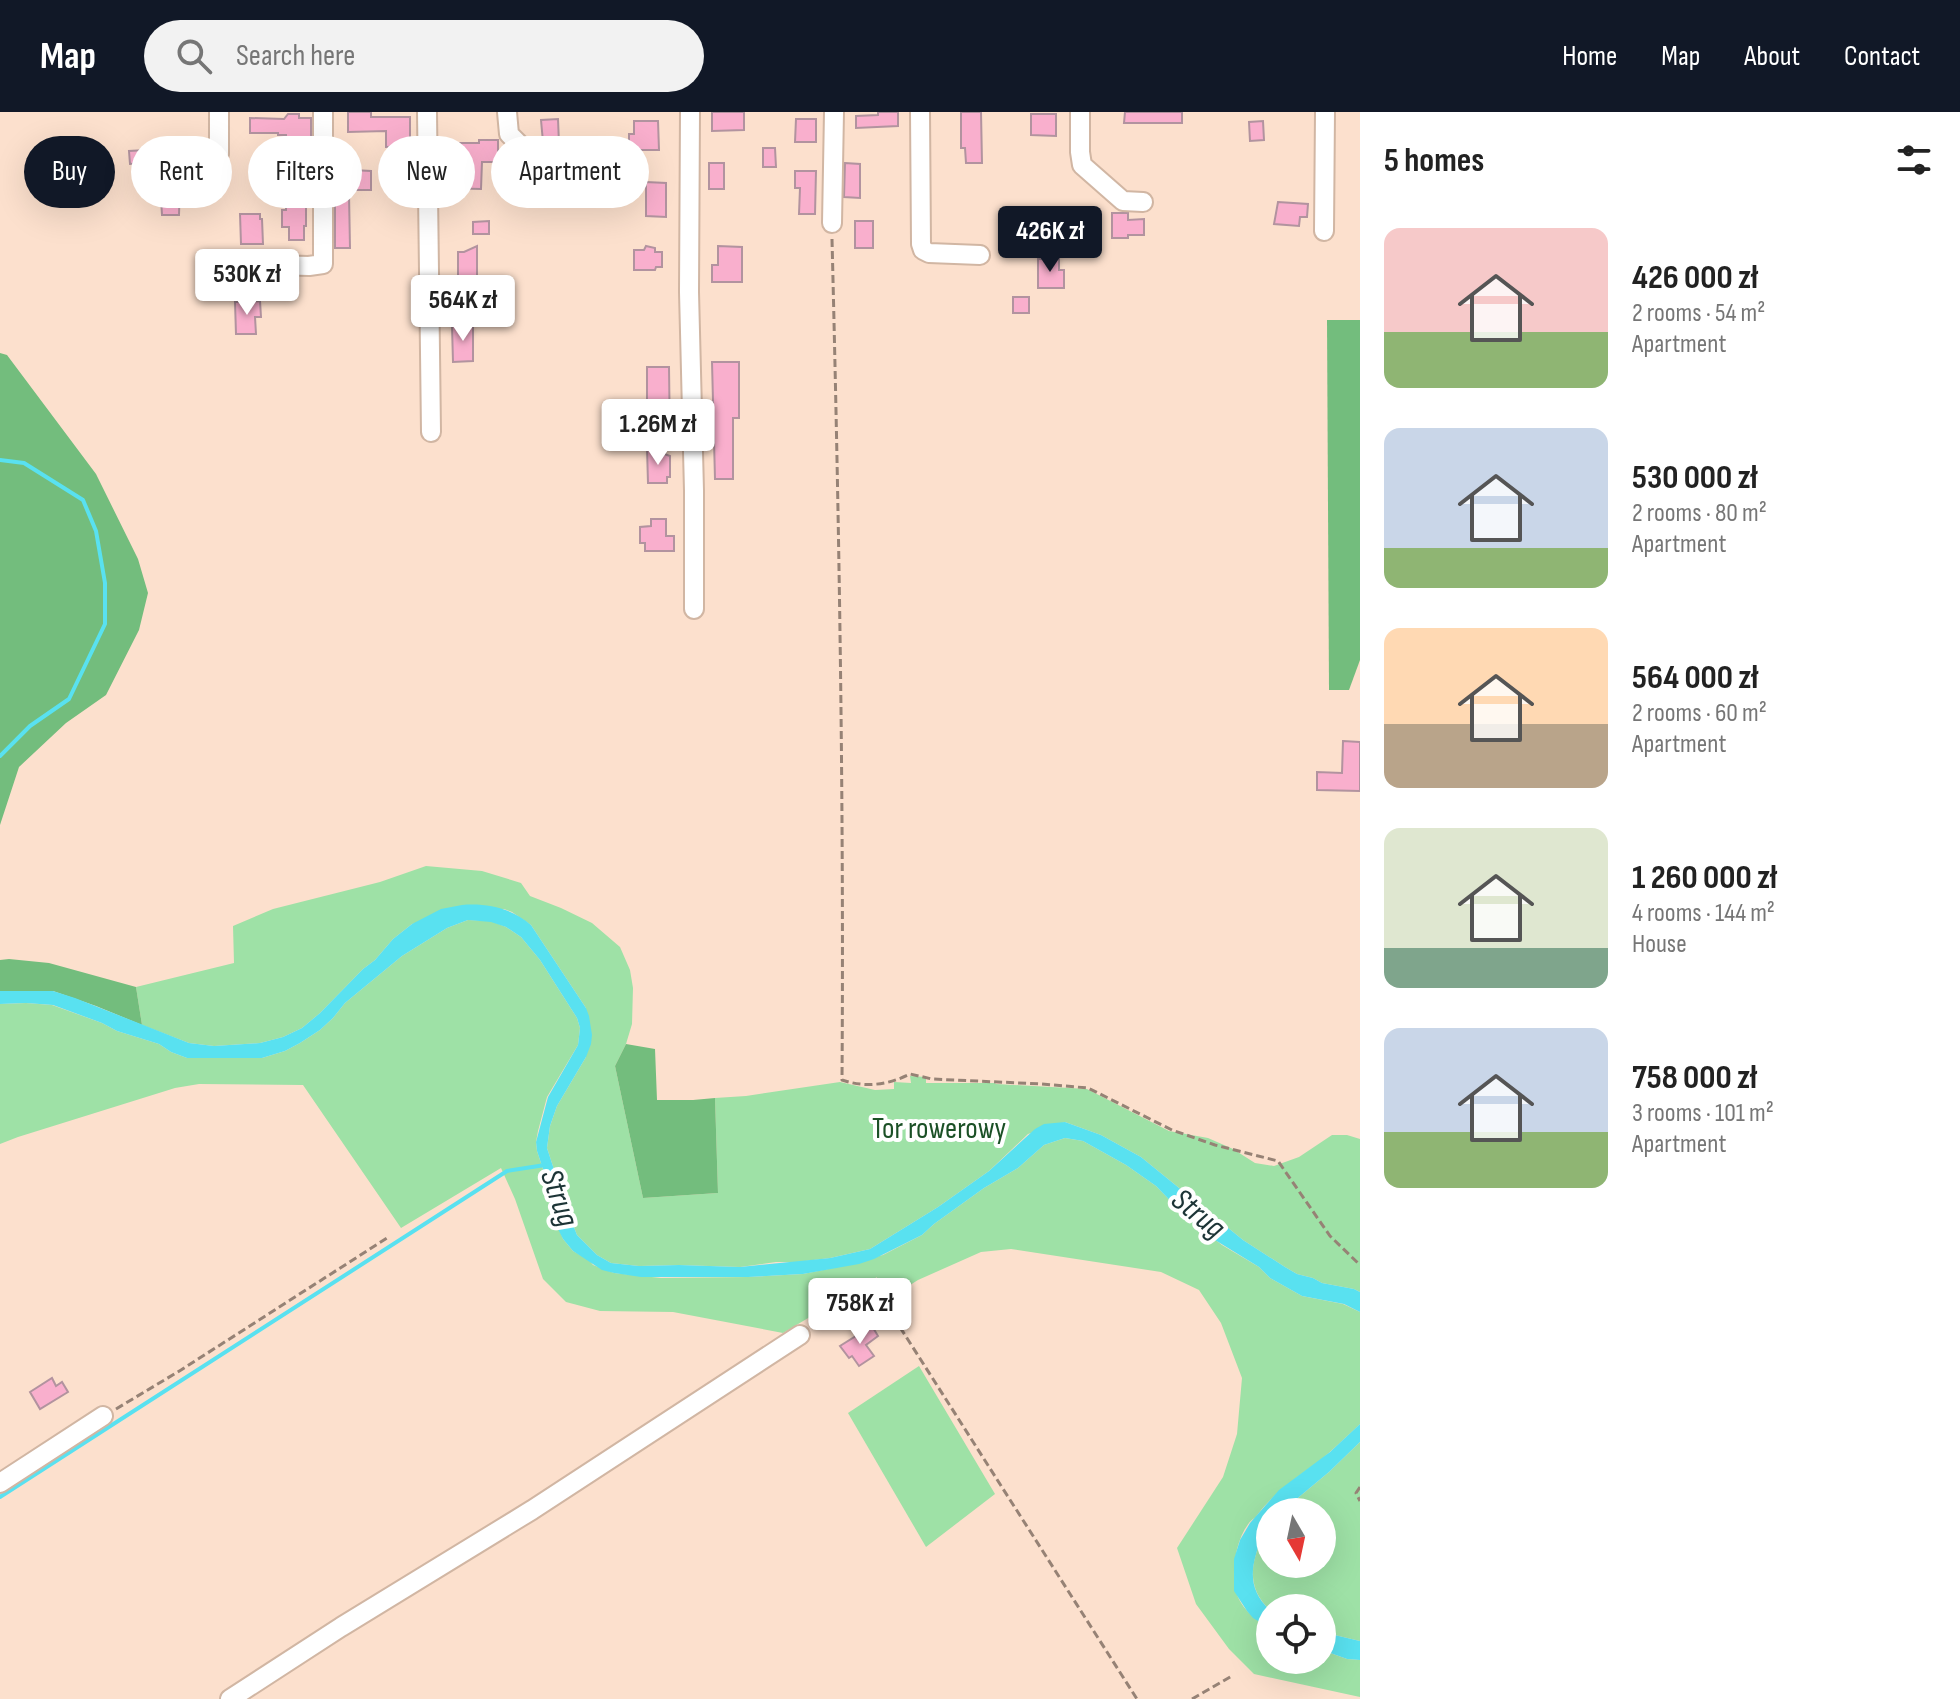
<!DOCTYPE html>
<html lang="en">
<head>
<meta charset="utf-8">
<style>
	body { margin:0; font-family:"Sofia Sans Condensed",sans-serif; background:#f2f2f2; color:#222; height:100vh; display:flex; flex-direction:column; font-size:30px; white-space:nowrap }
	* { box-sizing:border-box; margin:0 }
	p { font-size:26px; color:#767676 }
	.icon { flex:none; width:44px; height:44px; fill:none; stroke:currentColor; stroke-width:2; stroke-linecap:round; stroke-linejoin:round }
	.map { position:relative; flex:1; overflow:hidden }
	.side { display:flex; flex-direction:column; background:#fff; width:600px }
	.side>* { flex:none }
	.top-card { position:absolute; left:24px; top:24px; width:760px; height:72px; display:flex; gap:16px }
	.needle { width:52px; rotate:171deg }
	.controls { position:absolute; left:1256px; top:1386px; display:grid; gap:16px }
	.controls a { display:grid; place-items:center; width:80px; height:80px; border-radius:50%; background:#fff; box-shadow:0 8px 32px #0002; font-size:40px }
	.price { position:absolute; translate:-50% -68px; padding:0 18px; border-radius:8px; background:#fff; color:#222; font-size:26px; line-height:52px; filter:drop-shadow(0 2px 4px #0008) }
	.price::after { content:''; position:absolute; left:50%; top:48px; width:24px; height:18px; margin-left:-12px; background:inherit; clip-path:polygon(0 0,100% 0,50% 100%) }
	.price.on { background:#111827; color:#fff }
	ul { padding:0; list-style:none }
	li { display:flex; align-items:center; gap:24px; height:200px; padding:0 24px }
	li span { display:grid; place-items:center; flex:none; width:224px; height:160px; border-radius:16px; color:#555 }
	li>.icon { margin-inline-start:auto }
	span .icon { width:96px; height:96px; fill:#fffc; stroke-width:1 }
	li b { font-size:34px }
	h2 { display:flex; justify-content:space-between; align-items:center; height:96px; padding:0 24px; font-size:34px }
	.pill { padding:0 28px; border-radius:36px; background:#fff; box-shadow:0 8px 32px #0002; font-size:28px; line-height:72px }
	.pill.on { background:#111827; color:#fff }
	header { display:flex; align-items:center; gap:48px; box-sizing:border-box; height:112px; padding:0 40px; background:#111827; color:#fff }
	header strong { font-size:38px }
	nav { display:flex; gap:44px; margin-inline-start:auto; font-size:28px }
	.search { width:560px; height:72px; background:#f2f2f2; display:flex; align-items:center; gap:20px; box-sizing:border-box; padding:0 28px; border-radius:44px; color:#767676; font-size:30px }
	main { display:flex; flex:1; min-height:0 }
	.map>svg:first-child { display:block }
	.green { fill:#9ee1a6 }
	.forest { fill:#73bd7d }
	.water { fill:#59e1f0 }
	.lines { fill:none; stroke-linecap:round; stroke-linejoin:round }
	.stream { stroke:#59e1f0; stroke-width:4 }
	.building { fill:#f9afcd; stroke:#b2939f; stroke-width:2 }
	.minor-casing { stroke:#d1b6a3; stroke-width:22 }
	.path { stroke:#968275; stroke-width:3; stroke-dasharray:8 4; stroke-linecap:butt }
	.minor { stroke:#fff; stroke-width:18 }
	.labels { text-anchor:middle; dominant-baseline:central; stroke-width:8; stroke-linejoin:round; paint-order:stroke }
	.park-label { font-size:30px; fill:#1b5026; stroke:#fff }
	.water-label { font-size:32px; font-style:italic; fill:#1c3436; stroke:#fff }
</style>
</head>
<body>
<header>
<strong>Map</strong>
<div class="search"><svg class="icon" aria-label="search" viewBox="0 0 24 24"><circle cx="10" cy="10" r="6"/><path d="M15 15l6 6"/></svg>Search here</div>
<nav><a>Home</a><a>Map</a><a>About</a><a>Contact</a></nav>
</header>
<main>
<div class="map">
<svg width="1360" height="1587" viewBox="0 0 1360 1587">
	<rect width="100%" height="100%" fill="#fce0cd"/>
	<!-- green -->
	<g class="green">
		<polygon points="426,754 482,759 521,771 530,784 561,796 592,811 620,835 630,858 633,876 632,912 626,932 615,954 643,1086 718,1081 715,986 746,984 840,970 875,978 894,977 894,970 911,971 910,964 926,965 926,971 995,971 996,972 1087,977 1169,1019 1208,1026 1233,1037 1255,1051 1274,1054 1299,1045 1332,1023 1347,1023 1360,1027 1360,1180 1354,1177 1322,1171 1313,1166 1297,1162 1285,1155 1243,1128 1141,1045 1101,1023 1065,1010 1028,1022 989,1059 938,1095 870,1137 830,1146 797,1150 776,1150 740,1155 679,1153 639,1154 611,1151 597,1143 577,1123 568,1100 547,1036 550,1014 557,994 586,945 586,896 531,813 512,800 504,797 412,812 393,827 375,848 363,857 320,901 302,916 283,925 260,931 214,934 189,931 142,913 136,875 234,851 233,814 273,797 380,770"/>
		<path d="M468 808 491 809 506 815 521 825 540 848 577 906 580 916 578 933 547 985 538 1019 536 1030 537 1039 549 1075 555 1099V1107L563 1127 573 1139 589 1148 593 1153 614 1161 661 1166 748 1165 803 1162 828 1157 883 1143 922 1123 934 1112 984 1076 1018 1056 1044 1033 1065 1026 1083 1029 1126 1053 1156 1074 1186 1105 1222 1133 1259 1155 1270 1166 1302 1184 1343 1192 1360 1200V1312C1348 1323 1336 1335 1323 1346 1300 1364 1276 1378 1258 1402 1253 1409 1255 1404 1249 1411 1238 1425 1234 1446 1234 1463 1234 1490 1248 1503 1270 1516V1548H1322V1538L1347 1547 1360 1548V1585L1254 1562 1229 1537 1196 1492 1177 1436 1223 1365 1237 1322 1242 1266 1221 1211 1199 1178 1161 1160 1011 1137 981 1140 918 1168 874 1196 873 1180 877 1165 783 1221 673 1200 600 1199 566 1190 543 1167 515 1087 501 1056 401 1116 303 973 199 972 175 976 18 1025 0 1032V892L26 891 52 893 102 911 117 919 159 932 171 940 187 946H262L285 939 300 931 320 918 333 906 345 891 402 844 447 816Z"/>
		<polygon points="919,1254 995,1382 926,1435 848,1301"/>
		<path d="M1360 1330V1529L1322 1520V1496H1270V1498C1242 1472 1253 1441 1270 1412V1452H1322V1400H1281L1329 1360Z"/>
	</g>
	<!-- forest -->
	<g class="forest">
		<polygon points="1327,208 1360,208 1360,548 1349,578 1329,578"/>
		<polygon points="0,241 7,243 96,362 138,447 148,481 139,518 106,583 66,611 19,655 0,713"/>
		<polygon points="9,847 49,851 136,875 142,913 96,894 53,879 0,879 0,848"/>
		<polygon points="626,932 655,937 657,988 693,988 715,986 718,1081 643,1086 615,954"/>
	</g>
	<!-- water -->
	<g class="water">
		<path d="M462 793C487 791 512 796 531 813L586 896 589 904 592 923 591 932 586 945 557 994 550 1014 547 1036 568 1100 577 1123 597 1143 611 1151 639 1154 679 1153 740 1155 830 1146 870 1137 938 1095 989 1059 1035 1017 1044 1012 1065 1010 1101 1023 1141 1045 1243 1128 1285 1155 1297 1162 1313 1166 1322 1171 1354 1177 1360 1180V1200L1344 1192 1302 1184 1270 1166 1259 1155 1215 1128 1186 1105 1156 1074 1126 1053 1083 1029 1065 1026 1044 1033 1018 1056 984 1076 934 1112 922 1123 874 1147 859 1152 803 1162 748 1165H641L614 1161 602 1158 573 1139 563 1127 558 1117 549 1075 537 1039 536 1030 548 985 578 933 580 916 577 906 540 848 521 825 506 815 491 810 468 808 447 816 402 844 345 891 333 906 320 918 300 931 285 939 262 946H187L171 940 159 932 117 919 102 911 53 893 26 891 0 892V879H53L75 886 189 931 214 934 260 931 283 925 302 916 320 901 363 857 375 848 393 827 412 812 441 797Z"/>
		<path d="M1360 1312V1330L1329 1360 1281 1400H1270C1270 1411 1267 1415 1262 1425 1251 1453 1246 1476 1270 1498V1516L1253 1506 1247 1499 1234 1479V1447L1240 1428 1250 1411 1279 1378 1330 1340Z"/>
		<polygon points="1322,1520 1360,1529 1360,1548 1347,1547 1322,1538"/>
	</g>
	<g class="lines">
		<!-- stream -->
		<g class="stream">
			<polyline points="0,348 24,351 83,388 96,419 105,471 105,512 69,587 30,614 0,644"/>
			<polyline points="0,1385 507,1059 545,1053"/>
		</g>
	</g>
	<!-- building -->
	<g class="building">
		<polygon points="348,0 371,0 371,5 410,5 410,34 386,35 386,19 348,20"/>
		<polygon points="712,0 744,0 744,18 712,19"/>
		<polygon points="878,0 898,0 898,14 856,16 856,4 878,3"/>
		<polygon points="961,0 981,0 982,51 966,51 965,36 961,36"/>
		<polygon points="1125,0 1182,0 1182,11 1124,11"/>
		<polygon points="288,2 299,2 299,6 311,6 311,31 286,32 286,23 278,23 278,21 250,21 250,6 284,7"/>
		<polygon points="1031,2 1056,2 1056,24 1031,23"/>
		<polygon points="558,7 560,56 570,55 570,73 527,74 526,50 540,51 545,50 549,43 548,35 543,30 541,8"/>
		<polygon points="796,7 816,7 816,30 795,30"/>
		<polygon points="634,9 658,9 659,38 629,38 629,22 634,22"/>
		<polygon points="1263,9 1264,28 1250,29 1249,10"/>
		<polygon points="479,28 498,28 498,50 482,50 481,77 440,76 440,63 458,63 457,31 479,31"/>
		<polygon points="763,36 775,36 776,55 763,55"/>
		<polygon points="146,38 147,51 130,52 129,39"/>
		<rect x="709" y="51" width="15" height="26"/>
		<polygon points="845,51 860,52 860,86 844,85"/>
		<polygon points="352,58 371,59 371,78 352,78"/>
		<polygon points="795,59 816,59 815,102 799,102 800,76 795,76"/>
		<polygon points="170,66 173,69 180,69 179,103 162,103 160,69 167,69"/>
		<polygon points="646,70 666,71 666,105 646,104"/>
		<polygon points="349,82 350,136 335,136 335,83"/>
		<polygon points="286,86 306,86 306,114 304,114 304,128 289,128 289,115 282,115 282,98 286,98"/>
		<polygon points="1278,90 1308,92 1307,105 1300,105 1299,114 1274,112"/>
		<polygon points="1112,101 1128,101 1128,108 1144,107 1144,123 1128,123 1128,126 1112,126"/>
		<polygon points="240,102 260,102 260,107 262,107 263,132 241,132"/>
		<polygon points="489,109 489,122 473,122 473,110"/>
		<rect x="855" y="109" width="18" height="27"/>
		<polygon points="477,134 477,166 458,166 458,140 464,140"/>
		<polygon points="646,134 655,136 655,140 662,140 662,155 656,155 655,158 634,158 634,138 644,138"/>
		<polygon points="718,134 742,135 742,170 712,170 712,153 718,153"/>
		<polygon points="1038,147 1059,147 1059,158 1064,158 1064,176 1038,176"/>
		<rect x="1013" y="185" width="16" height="16"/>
		<polygon points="260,189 261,205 255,205 256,222 236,222 235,190"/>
		<polygon points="467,213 473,214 473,249 453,250 452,214"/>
		<polygon points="712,250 739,250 739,306 733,306 733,367 715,367"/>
		<polygon points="647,255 669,255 670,331 647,331"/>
		<polygon points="647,336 670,344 670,365 667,365 667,371 648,371"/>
		<polygon points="651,407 666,407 666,424 674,424 674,439 645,439 645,431 640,431 640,415 651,414"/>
		<polygon points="1343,629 1360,630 1360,679 1317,678 1317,660 1342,661"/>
		<polygon points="872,1214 878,1224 866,1233 874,1244 859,1254 852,1244 849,1246 840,1234"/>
		<polygon points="52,1266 56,1274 62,1270 68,1280 40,1297 30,1280"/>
	</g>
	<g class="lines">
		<defs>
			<g id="minor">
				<polyline points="427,0 431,320"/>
				<polyline points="507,0 509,22 525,38 537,40"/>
				<polyline points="690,0 689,180 694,379 694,497"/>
				<polyline points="920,0 921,132 923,138 929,141 980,143"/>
				<polyline points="1080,0 1080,40 1082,53 1123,89 1143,90"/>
				<polyline points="185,41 219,42 219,0"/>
				<polyline points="832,111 834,0"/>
				<polyline points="1324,119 1325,0"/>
				<polyline points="271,153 309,154 323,152 323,0"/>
				<polyline points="0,1371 103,1304"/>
				<polyline points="230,1587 341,1515 532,1398 800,1223"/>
			</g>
		</defs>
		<!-- minor casing -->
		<use href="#minor" class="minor-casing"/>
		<!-- path -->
		<g class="path">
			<path d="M832 127C839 407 844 688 842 968 865 976 888 973 910 962L932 967 1042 972 1088 976 1172 1018 1215 1033 1278 1049 1330 1124 1360 1153"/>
			<polyline points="813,1215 875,1176 1137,1587"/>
			<polyline points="116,1297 181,1258 387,1126"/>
			<polyline points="1360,1375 1356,1381 1360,1389"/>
			<polyline points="1192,1587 1232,1564"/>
		</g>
		<!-- minor -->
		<use href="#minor" class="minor"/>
	</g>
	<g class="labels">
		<!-- park labels -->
		<g class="park-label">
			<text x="939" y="1017">Tor rowerowy</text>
		</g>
		<!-- water labels -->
		<g class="water-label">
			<text transform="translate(559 1086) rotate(71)">Strug</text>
			<text transform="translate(1198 1102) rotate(39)">Strug</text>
		</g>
	</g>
</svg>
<div class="controls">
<a><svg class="needle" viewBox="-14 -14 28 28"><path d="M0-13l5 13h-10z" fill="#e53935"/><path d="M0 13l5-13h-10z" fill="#767676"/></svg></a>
<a><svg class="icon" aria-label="locate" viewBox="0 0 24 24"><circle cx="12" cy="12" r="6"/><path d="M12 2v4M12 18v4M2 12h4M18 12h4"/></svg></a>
</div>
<b class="price on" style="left:1050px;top:162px">426K zł</b>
<b class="price" style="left:247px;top:205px">530K zł</b>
<b class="price" style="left:463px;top:231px">564K zł</b>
<b class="price" style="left:658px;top:355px">1.26M zł</b>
<b class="price" style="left:860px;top:1234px">758K zł</b>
<div class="top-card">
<a class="pill on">Buy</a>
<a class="pill">Rent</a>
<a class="pill">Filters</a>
<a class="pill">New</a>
<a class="pill">Apartment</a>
</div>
</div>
<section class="side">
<h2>5 homes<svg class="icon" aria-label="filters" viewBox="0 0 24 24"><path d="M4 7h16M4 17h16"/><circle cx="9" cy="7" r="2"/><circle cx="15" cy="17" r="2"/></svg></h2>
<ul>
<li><span style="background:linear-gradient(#f6c9c9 65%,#8fb573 0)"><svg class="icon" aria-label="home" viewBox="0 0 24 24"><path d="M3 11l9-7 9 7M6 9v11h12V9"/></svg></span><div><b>426 000 zł</b><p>2 rooms · 54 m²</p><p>Apartment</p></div></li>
<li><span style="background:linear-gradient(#c9d6e8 75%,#8fb573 0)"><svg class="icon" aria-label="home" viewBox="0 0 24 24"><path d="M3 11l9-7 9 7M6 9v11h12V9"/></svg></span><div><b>530 000 zł</b><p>2 rooms · 80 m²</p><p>Apartment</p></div></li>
<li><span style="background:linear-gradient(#ffd9b3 60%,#b9a48a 0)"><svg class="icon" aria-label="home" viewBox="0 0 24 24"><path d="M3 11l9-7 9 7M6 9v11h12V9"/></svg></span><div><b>564 000 zł</b><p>2 rooms · 60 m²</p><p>Apartment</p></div></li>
<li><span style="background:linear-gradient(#dfe7d0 75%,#7fa58c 0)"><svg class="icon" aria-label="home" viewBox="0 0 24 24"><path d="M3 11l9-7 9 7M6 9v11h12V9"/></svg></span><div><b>1 260 000 zł</b><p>4 rooms · 144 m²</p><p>House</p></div></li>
<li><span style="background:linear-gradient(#c9d6e8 65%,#8fb573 0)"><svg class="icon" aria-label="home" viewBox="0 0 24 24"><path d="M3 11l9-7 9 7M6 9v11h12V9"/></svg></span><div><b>758 000 zł</b><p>3 rooms · 101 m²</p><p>Apartment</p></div></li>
</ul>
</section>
</main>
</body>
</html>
